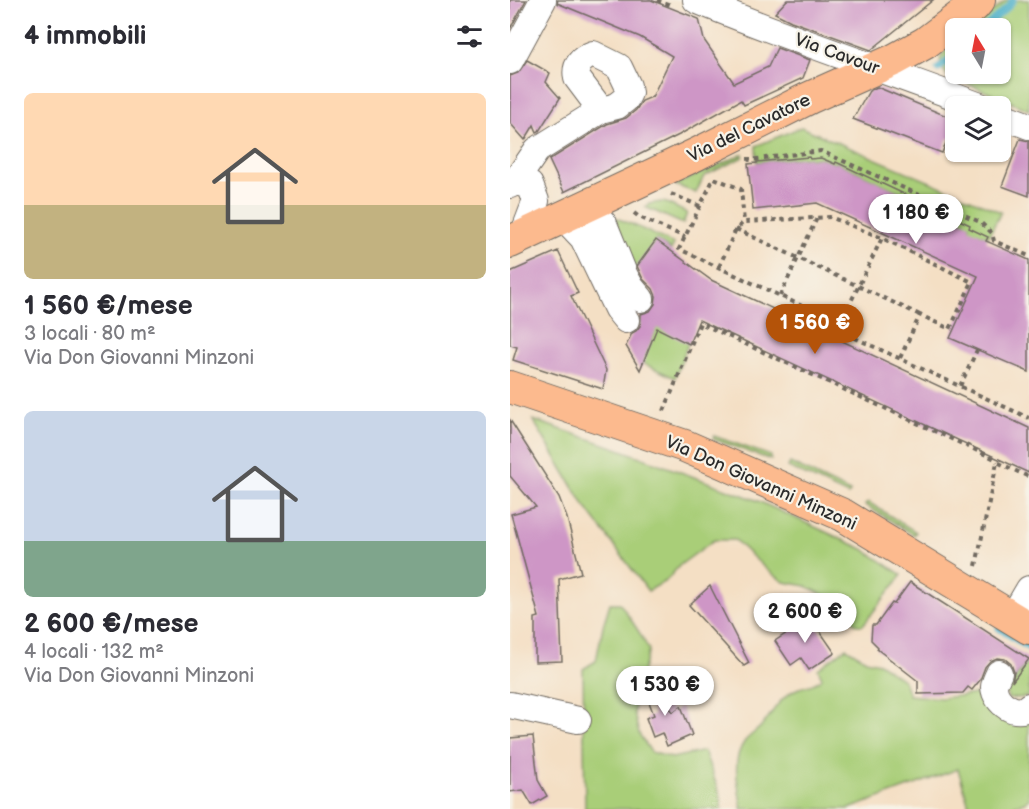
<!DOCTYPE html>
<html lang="it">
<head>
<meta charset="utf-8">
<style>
	body { margin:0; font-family:"Balsamiq Sans",sans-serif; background:#f2f2f3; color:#2b2b33; height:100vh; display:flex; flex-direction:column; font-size:22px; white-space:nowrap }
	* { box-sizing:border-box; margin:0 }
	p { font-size:20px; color:#7c7c81 }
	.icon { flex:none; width:33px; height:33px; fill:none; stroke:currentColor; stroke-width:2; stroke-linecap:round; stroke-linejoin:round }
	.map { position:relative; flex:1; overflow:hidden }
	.panel { display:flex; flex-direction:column; background:#fff; width:510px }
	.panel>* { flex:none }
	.needle { width:39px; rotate:350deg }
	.tools { position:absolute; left:435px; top:18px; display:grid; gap:12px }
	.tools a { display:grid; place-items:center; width:66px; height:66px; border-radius:9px; background:#fff; box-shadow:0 2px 4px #0004; font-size:30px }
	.price { position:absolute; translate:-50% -51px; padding:0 14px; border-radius:21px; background:#fff; color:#222; font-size:20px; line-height:39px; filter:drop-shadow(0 2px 3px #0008) }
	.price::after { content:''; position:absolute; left:50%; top:36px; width:18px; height:14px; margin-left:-9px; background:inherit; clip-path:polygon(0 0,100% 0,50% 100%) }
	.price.current { background:#b45309; color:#fff }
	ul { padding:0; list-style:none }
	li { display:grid; align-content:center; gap:12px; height:318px; padding:0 24px }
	li span { display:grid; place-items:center; height:186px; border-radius:9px; color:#555 }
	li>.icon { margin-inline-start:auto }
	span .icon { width:108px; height:108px; fill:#fffc; stroke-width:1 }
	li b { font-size:26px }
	h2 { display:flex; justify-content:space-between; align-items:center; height:72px; padding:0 24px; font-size:26px }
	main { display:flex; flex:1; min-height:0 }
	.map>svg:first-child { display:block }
	.green { fill:#a9ce78; stroke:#6a7c52; stroke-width:1.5 }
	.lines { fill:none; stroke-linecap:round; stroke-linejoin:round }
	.stream { stroke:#49afc9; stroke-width:7 }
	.building { fill:#ce96c6 }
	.minor-casing { stroke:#716a61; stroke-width:28 }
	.major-casing { stroke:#716a61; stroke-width:34 }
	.path { stroke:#716a61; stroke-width:4; stroke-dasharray:4.5 4.5; stroke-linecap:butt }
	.minor { stroke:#fff; stroke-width:26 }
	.major { stroke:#fcba8e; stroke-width:32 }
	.labels { text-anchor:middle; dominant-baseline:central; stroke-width:4.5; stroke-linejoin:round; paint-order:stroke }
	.street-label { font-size:18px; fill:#2b2b2b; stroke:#f7f3e8 }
</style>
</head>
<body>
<main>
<section class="panel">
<h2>4 immobili<svg class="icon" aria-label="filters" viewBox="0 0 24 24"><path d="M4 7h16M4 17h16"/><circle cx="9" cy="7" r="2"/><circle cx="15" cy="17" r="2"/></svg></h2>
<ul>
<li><span style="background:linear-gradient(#ffd9b3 60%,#c2b280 0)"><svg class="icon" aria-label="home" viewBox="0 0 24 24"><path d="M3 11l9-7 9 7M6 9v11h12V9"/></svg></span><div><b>1 560 €/mese</b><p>3 locali · 80 m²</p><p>Via Don Giovanni Minzoni</p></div></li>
<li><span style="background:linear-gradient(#c9d6e8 70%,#7fa58c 0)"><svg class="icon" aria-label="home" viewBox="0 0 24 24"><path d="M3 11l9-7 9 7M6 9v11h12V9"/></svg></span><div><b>2 600 €/mese</b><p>4 locali · 132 m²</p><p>Via Don Giovanni Minzoni</p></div></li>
</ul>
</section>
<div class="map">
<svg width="519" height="809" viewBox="0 0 519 809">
	<rect width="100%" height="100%" fill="#f7f3e8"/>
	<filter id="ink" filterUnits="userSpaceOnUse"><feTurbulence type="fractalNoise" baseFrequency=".0167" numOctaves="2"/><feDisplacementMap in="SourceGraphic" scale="12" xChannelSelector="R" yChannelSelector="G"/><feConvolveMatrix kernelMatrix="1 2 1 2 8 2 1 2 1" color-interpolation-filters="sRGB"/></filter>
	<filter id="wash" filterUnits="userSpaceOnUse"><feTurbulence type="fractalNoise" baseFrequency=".008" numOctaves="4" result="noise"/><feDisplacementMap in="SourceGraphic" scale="24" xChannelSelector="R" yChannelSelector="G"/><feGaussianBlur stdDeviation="1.35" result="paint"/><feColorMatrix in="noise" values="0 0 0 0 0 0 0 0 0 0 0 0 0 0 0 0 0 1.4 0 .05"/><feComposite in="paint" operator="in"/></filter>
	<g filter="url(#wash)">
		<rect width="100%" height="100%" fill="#f4dfc4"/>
		<!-- green -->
		<g class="green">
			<path d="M497 0H519V110L437 75C423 60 433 51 445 41L446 74H490V28H462Z"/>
			<polygon points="291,127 491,212 478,237 458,229 460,225 442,217 326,162 325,164 311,158 300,159 299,157 247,162 246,146"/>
			<polygon points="233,154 233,157 194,176 186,193 165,185"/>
			<polygon points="151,202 157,203 177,213 173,224 135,207 139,204"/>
			<polygon points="104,217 126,226 164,244 161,250 146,240 131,268 127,266 120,274"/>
			<polygon points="140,296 184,328 165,378 132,363 122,338"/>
			<polygon points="23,420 106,448 246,500 353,549 392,575 353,625 347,625 316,596 296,586 274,582 257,570 225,540 204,540 170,565 156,581 138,591 74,505"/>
			<polygon points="204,436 261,456 261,460 203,439"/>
			<polygon points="280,463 340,492 338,495 278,467"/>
			<polygon points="358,502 406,532 404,535 355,505"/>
			<polygon points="100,603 110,603 129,632 139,650 126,692 124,713 129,734 141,752 162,758 194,751 210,794 212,809 75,809 73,669 86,661 93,626"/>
			<path d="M336 648 356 660 369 663 394 681 399 695 431 698 466 694 481 699 519 719V800L498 809H460L448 769 339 809H232C229 788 220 760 235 741 241 734 250 729 255 722 263 711 271 698 283 691 292 685 304 687 312 678L308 669Z"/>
			<polygon points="519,659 519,694 518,697 498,699 494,677 503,682"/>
		</g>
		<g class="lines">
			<!-- stream -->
			<g class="stream">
				<polyline points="474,28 499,6 503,0"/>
				<polyline points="428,69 446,54"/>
				<polyline points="489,628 519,648"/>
			</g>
		</g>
		<g id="blocks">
			<!-- building -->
			<g class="building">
				<polygon points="0,0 16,0 0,29"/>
				<polygon points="48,0 141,0 189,19 194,40 224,83 258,67 267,48 300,60 293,78 234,105 231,100 169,135 54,192 39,160 97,124 116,118 126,110 132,101 142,97 162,56 130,37 47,3"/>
				<polygon points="277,0 423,0 361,50 281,21 265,13"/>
				<polygon points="17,60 40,73 36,82 50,98 29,131 27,132 24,125 15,140 0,123 0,76 8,73"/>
				<polygon points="367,87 446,120 446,141 438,138 432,153 343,119 359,91"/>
				<polygon points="510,139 519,141 519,196 492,186"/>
				<polygon points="299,157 300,159 311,158 325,164 326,162 460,225 459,228 478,237 476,241 519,260 519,372 440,338 468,276 307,203 243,210 238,164 247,163 247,162"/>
				<polygon points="146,240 201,280 519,428 519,473 189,320 179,344 147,328 130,370 116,346 122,333 126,331 130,326 131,314 140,311 145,304 146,296 143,289 133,279 127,266"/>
				<polygon points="48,251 68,293 61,296 96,370 93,389 3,360 7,347 0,345 0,272"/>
				<polygon points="0,420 49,497 57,518 71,573 49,579 52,661 25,662 25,618 29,617 1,514 26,507 0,476"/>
				<polygon points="400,582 519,659 502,682 504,672 501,664 495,659 487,658 480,661 475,667 470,680 462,690 458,687 453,693 408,694 408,681 367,649 368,647 361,640 362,625 366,625 382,603 384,604"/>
				<polygon points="200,586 239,663 234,666 179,605"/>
				<polygon points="298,614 325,653 299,670 291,658 281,665 265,641 286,627 283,624"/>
				<polygon points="133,674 163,712 171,706 182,735 157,746 152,733 143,737 136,718 144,715 129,676"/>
				<polygon points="23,736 28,780 37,796 22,805 13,790 0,792 0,738"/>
			</g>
		</g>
	</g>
	<g filter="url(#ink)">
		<use href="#blocks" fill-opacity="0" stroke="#716a61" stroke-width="1.5"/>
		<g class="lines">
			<defs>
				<g id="minor">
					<path d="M186 0C279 39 375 70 470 106"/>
					<polyline points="0,61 33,0"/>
					<polyline points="490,115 519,126"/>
					<path d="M5 182 27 150 91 110 107 106 116 99 119 93 118 86 109 67 83 54C72 58 64 65 67 78L91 110"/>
					<polyline points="0,185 5,182 20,185 26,201 13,235"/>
					<polyline points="77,205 94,224 115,276 121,287 131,299"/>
					<polyline points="53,217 73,238 107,309 116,320"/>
					<polyline points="502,618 519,589"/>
					<path d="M489 673C487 678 484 683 484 687 485 703 507 718 519 706"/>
					<polyline points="0,705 68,720"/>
				</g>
				<g id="major">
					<polyline points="0,242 187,154 299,98 384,60 415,43 464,6 469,0"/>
					<polyline points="0,387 175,446 333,515 519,628"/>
				</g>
			</defs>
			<!-- minor casing -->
			<use href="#minor" class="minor-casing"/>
			<!-- major casing -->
			<use href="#major" class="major-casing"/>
			<!-- path -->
			<g class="path">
				<polyline points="147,0 163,6"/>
				<polyline points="239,157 239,160 311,151 470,222 482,233 484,241 519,256"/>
				<polyline points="161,194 190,206"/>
				<polyline points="124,213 129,217 175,237"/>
				<polyline points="226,229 410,315"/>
				<polyline points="209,267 226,229 234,222"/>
				<polyline points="270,296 307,218"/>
				<polyline points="330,324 372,238"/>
				<polyline points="390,358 410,315 440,329 462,282 372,238 320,217 234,222 231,189 204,178 169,249 348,332 345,338 519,418"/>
				<polyline points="450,386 467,350"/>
				<polyline points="154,411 190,323 485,459 487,462"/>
				<polyline points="466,566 487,462 519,477"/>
			</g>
			<!-- minor -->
			<use href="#minor" class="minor"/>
			<!-- major -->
			<use href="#major" class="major"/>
		</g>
	</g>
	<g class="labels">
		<!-- street labels -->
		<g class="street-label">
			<text transform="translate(327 54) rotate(20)">Via Cavour</text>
			<text transform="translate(239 128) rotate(-26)">Via del Cavatore</text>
			<text transform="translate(251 483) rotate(24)">Via Don Giovanni Minzoni</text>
		</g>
	</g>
</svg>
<div class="tools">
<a><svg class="needle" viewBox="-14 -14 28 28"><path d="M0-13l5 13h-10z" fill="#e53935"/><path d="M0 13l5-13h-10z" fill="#7c7c81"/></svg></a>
<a><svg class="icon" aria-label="layers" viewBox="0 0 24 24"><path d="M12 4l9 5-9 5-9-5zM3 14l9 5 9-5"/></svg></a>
</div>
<b class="price" style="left:406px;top:245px">1 180 €</b>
<b class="price current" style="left:305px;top:355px">1 560 €</b>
<b class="price" style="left:295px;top:644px">2 600 €</b>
<b class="price" style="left:155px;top:717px">1 530 €</b>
</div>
</main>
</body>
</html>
